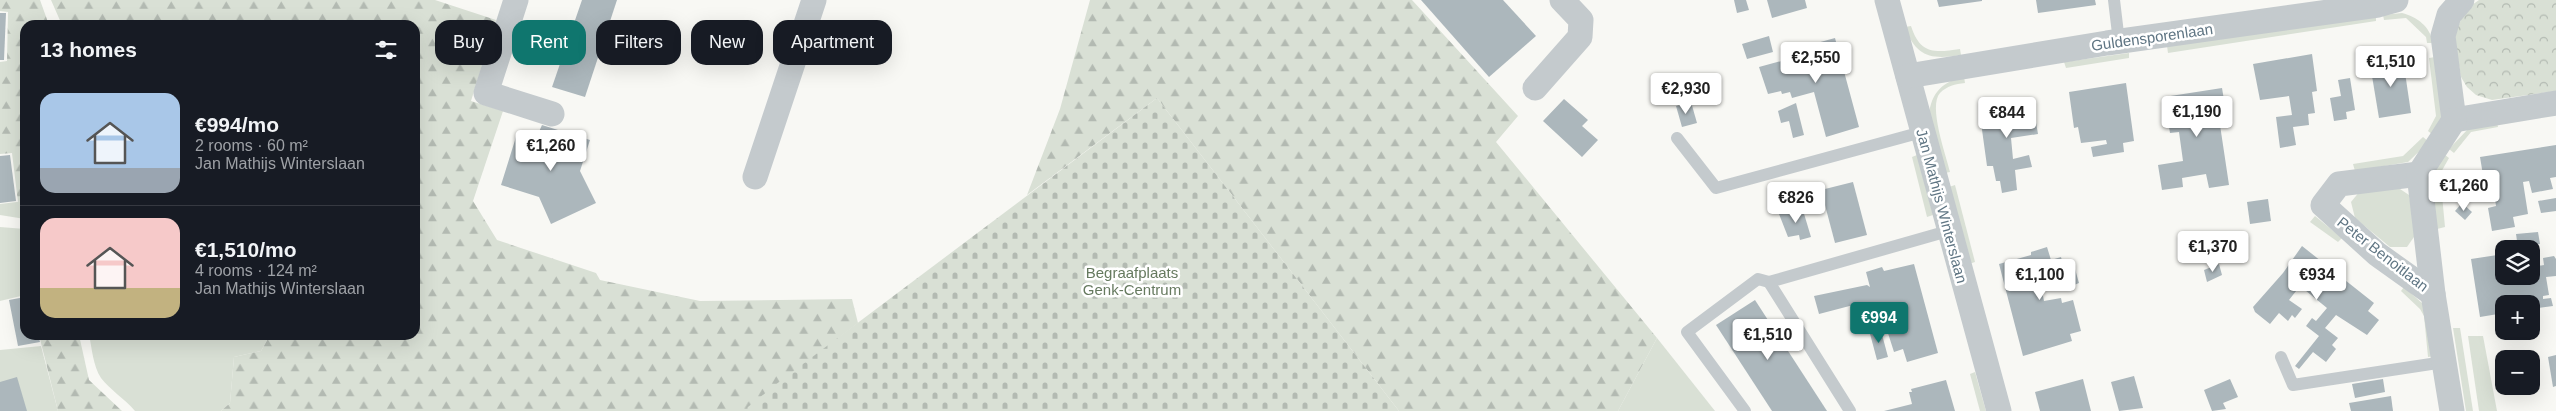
<!DOCTYPE html>
<html lang="en">
<head>
<meta charset="utf-8">
<style>
	body { margin:0; font-family:Arial,sans-serif; background:#20242c; color:#f1f3f6; height:100vh; display:flex; flex-direction:column; font-size:19px; white-space:nowrap }
	* { box-sizing:border-box; margin:0 }
	p { font-size:16px; color:#9ea1a6 }
	.icon { flex:none; width:28px; height:28px; fill:none; stroke:currentColor; stroke-width:2; stroke-linecap:round; stroke-linejoin:round }
	.map { position:relative; flex:1; overflow:hidden }
	.side { position:absolute; left:20px; top:20px; width:400px; height:320px; display:flex; flex-direction:column; background:#171b24; border-radius:15px; box-shadow:0 5px 20px #0002 }
	.side>* { flex:none }
	.banner { position:absolute; left:435px; top:20px; width:475px; height:45px; display:flex; gap:10px }
	.controls { position:absolute; left:2495px; top:240px; display:grid; gap:10px }
	.controls a { display:grid; place-items:center; width:45px; height:45px; border-radius:10px; background:#171b24; box-shadow:0 5px 20px #0002; font-size:25px }
	.price { position:absolute; translate:-50% -42px; padding:0 11px; border-radius:5px; background:#fff; color:#222; font-size:16px; line-height:32px; filter:drop-shadow(0 1px 2px #0008) }
	.price::after { content:''; position:absolute; left:50%; top:30px; width:15px; height:11px; margin-left:-8px; background:inherit; clip-path:polygon(0 0,100% 0,50% 100%) }
	.price.on { background:#0f766e; color:#fff }
	ul { padding:0; list-style:none }
	li { display:flex; align-items:center; gap:15px; height:125px; padding:0 20px }
	li+li { border-top:1px solid #363941 }
	li span { display:grid; place-items:center; flex:none; width:140px; height:100px; border-radius:15px; color:#555 }
	li>.icon { margin-inline-start:auto }
	span .icon { width:60px; height:60px; fill:#fffc; stroke-width:1 }
	li b { font-size:21px }
	h2 { display:flex; justify-content:space-between; align-items:center; height:60px; padding:0 20px; font-size:21px }
	.pill { padding:0 18px; border-radius:15px; background:#171b24; box-shadow:0 5px 20px #0002; font-size:18px; line-height:45px }
	.pill.on { background:#0f766e; color:#fff }
	.map>svg:first-child { display:block }
	.grass { fill:#d9e0d5 }
	.forest { fill:url(#forest-firs) }
	.cemetery { fill:url(#cemetery-stones) }
	.park { fill:url(#park-crowns) }
	.building { fill:#acb7bc }
	.lines { fill:none; stroke-linecap:round; stroke-linejoin:round }
	.service { stroke:#c4cacd; stroke-width:12 }
	.minor { stroke:#c4cacd; stroke-width:25 }
	.labels { text-anchor:middle; dominant-baseline:central; stroke-width:5; stroke-linejoin:round; paint-order:stroke }
	.street-label { font-size:15px; fill:#5f7583; stroke:#fff }
	.park-label { font-size:15px; fill:#667a5f; stroke:#fff }
</style>
</head>
<body>
<div class="map">
<svg width="2556" height="411" viewBox="0 0 2556 411">
	<defs>
		<pattern id="forest-firs" width="22" height="20" patternUnits="userSpaceOnUse" patternTransform="scale(1.25)"><rect width="22" height="20" fill="#d9e0d5"/><path d="M5 1l3.5 6h-7zM16 11l3.5 6h-7z" fill="#b3bab2"/></pattern>
		<pattern id="cemetery-stones" width="16" height="16" patternUnits="userSpaceOnUse" patternTransform="scale(1.25)"><rect width="16" height="16" fill="#d9e0d5"/><path d="M2 7V4a2 2 0 0 1 4 0v3zM10 15v-3a2 2 0 0 1 4 0v3z" fill="#b3bab2"/></pattern>
		<pattern id="park-crowns" width="20" height="18" patternUnits="userSpaceOnUse" patternTransform="scale(1.25)"><rect width="20" height="18" fill="#d9e0d5"/><path d="M2 6a3 3 0 1 1 6 0M12 15a3 3 0 1 1 6 0" fill="none" stroke="#b3bab2"/></pattern>
	</defs>
	<rect width="100%" height="100%" fill="#f8f8f4"/>
	<!-- grass -->
	<g class="grass">
		<path d="M2402 13C2417 17 2430 26 2433 43H2427L2426 37 2406 18 2384 20 2383 15Z"/>
		<polygon points="2376,17 2376,21 2168,53 2167,46"/>
		<path d="M1911 26C1920 54 1934 53 1960 49L1961 55C1931 60 1916 57 1905 27Z"/>
		<polygon points="2129,53 2129,58 2066,68 2064,62"/>
		<polygon points="2435,57 2443,108 2441,121 2433,135 2428,131 2436,116 2429,58"/>
		<path d="M1964 77 1965 83C1955 84 1947 86 1940 93 1928 106 1946 155 1950 172L1945 173 1929 115C1931 93 1943 81 1964 77Z"/>
		<polygon points="2497,122 2498,127 2471,132 2454,153 2449,149 2468,129"/>
		<polygon points="2423,137 2429,142 2408,162 2355,171 2353,164 2403,156"/>
		<polygon points="1917,155 1933,215 1927,217 1912,157"/>
		<path d="M2445 155 2449 158 2440 174 2445 227 2437 229C2433 198 2424 181 2445 155Z"/>
		<polygon points="1955,185 1975,262 1969,264 1949,187"/>
		<polygon points="2397,187 2409,195 2416,234 2407,247 2390,247 2355,218 2351,202 2360,191"/>
		<polygon points="25,201 25,219 0,215 0,204"/>
		<polygon points="2315,216 2342,238 2338,242 2310,222"/>
		<polygon points="0,227 25,229 25,295 0,301"/>
		<polygon points="2404,287 2423,304 2435,356 2428,357 2424,316 2420,309 2401,291"/>
		<polygon points="2453,328 2460,328 2473,411 2466,411"/>
		<path d="M89 335H270L261 351 234 357 230 403 221 411H135C125 399 109 389 101 378 93 366 92 348 89 335Z"/>
		<polygon points="2468,336 2483,336 2497,411 2479,411"/>
		<polygon points="1657,338 1715,411 1618,411"/>
		<polygon points="41,346 58,411 0,411 0,350"/>
		<polygon points="1975,372 1986,411 1980,411 1970,374"/>
	</g>
	<!-- forest -->
	<g class="forest">
		<polygon points="0,0 40,0 49,25 25,25 25,201 18,202 12,153 0,154 0,62 7,61 8,12 0,11"/>
		<polygon points="51,0 435,0 496,20 471,101 503,111 473,201 497,240 596,273 600,280 700,301 852,299 858,323 744,411 221,411 230,403 234,357 261,351 270,335 415,335 415,25 62,25"/>
		<polygon points="1090,0 1412,0 1518,116 1496,142 1657,338 1618,411 1399,411 1157,98 1027,195 1060,109"/>
		<polygon points="39,335 79,335 89,380 122,411 58,411"/>
	</g>
	<!-- cemetery -->
	<polygon class="cemetery" points="1157,98 1399,411 743,411 779,382"/>
	<!-- park -->
	<polygon class="park" points="2479,0 2556,0 2556,91 2492,100 2476,95 2467,87 2461,77 2454,36 2465,10"/>
	<!-- building -->
	<g class="building">
		<polygon points="582,0 617,0 585,97 552,87"/>
		<polygon points="1421,0 1503,0 1536,36 1489,77"/>
		<polygon points="1734,0 1746,0 1749,10 1737,13"/>
		<polygon points="1767,0 1805,0 1807,8 1772,18"/>
		<polygon points="1937,0 1982,0 1982,1 1939,7"/>
		<polygon points="2036,0 2095,0 2096,5 2038,13"/>
		<polygon points="0,13 6,13 4,60 0,60"/>
		<polygon points="1769,36 1773,52 1747,59 1742,44"/>
		<polygon points="1835,38 1859,127 1826,137 1814,92 1792,98 1790,92 1782,94 1781,91 1768,94 1759,67 1800,56 1801,60 1804,58 1802,47"/>
		<polygon points="2312,54 2317,91 2312,92 2315,113 2308,114 2309,125 2293,127 2296,145 2280,148 2276,117 2292,115 2289,96 2260,100 2253,64"/>
		<polygon points="2403,59 2411,113 2379,118 2370,64"/>
		<polygon points="2350,78 2355,110 2346,112 2347,119 2334,121 2330,98 2341,96 2338,80"/>
		<polygon points="2126,83 2134,141 2123,143 2124,152 2093,157 2091,147 2107,144 2106,140 2081,143 2078,127 2074,128 2069,92"/>
		<polygon points="2222,88 2228,124 2220,125 2229,185 2209,188 2206,174 2182,178 2183,187 2162,190 2158,165 2183,161 2179,132 2170,133 2164,97"/>
		<polygon points="1564,99 1588,120 1582,126 1598,140 1582,157 1543,121"/>
		<polygon points="2032,99 2038,134 2011,138 2013,159 2029,155 2032,167 2015,170 2017,190 2002,193 2000,181 1996,181 1993,166 1987,166 1979,108"/>
		<polygon points="1691,102 1697,123 1682,127 1676,106"/>
		<polygon points="1796,103 1804,135 1793,138 1789,121 1781,123 1778,111"/>
		<polygon points="542,125 590,140 580,171 596,203 551,224 539,197 501,185 516,137 533,145"/>
		<polygon points="2556,145 2556,177 2550,178 2553,189 2532,193 2529,181 2523,182 2528,214 2513,217 2515,227 2492,231 2488,208 2496,206 2493,186 2485,187 2480,157"/>
		<polygon points="10,155 16,201 0,203 0,156"/>
		<polygon points="1853,182 1867,235 1835,243 1821,190"/>
		<polygon points="2556,198 2556,211 2541,213 2538,201"/>
		<polygon points="2268,199 2271,221 2250,224 2247,202"/>
		<polygon points="2462,203 2472,212 2465,220 2455,211"/>
		<polygon points="1802,207 1811,237 1800,240 1799,235 1788,237 1779,214"/>
		<polygon points="2538,232 2540,244 2518,248 2516,234"/>
		<polygon points="2302,246 2374,303 2368,311 2379,320 2367,335 2336,315 2325,328 2338,338 2332,345 2336,349 2326,362 2313,352 2299,369 2295,366 2319,336 2306,326 2312,318 2316,321 2327,308 2300,286 2289,300 2302,309 2295,318 2292,315 2288,321 2279,313 2270,324 2255,312 2253,307 2283,273"/>
		<polygon points="2047,247 2051,260 2061,257 2065,272 2075,269 2079,283 2059,291 2057,286 2042,291 2044,301 2061,298 2062,303 2073,300 2081,331 2070,334 2072,341 2023,356 1999,264 2031,255 2031,252"/>
		<polygon points="2504,254 2504,276 2522,276 2523,281 2529,280 2528,276 2531,276 2531,263 2538,262 2538,266 2544,265 2543,258 2554,256 2556,259 2556,276 2546,277 2549,295 2543,296 2543,299 2551,298 2553,306 2531,309 2531,304 2504,304 2504,313 2480,317 2471,259"/>
		<polygon points="1914,264 1938,353 1907,362 1903,349 1894,352 1886,327 1896,324 1891,308 1865,317 1861,303 1819,314 1814,296 1867,285 1870,287 1866,272 1882,267 1884,271"/>
		<polygon points="2219,264 2222,275 2207,282 2204,270"/>
		<polygon points="25,297 25,335 38,335 40,342 18,346 9,300"/>
		<polygon points="1755,300 1827,411 1772,411 1716,325"/>
		<polygon points="1880,327 1888,357 1877,360 1869,330"/>
		<polygon points="2556,355 2556,386 2553,387 2548,357"/>
		<polygon points="2134,376 2143,408 2119,411 2111,382"/>
		<polygon points="17,377 27,411 0,411 0,382"/>
		<polygon points="2083,379 2091,411 2040,411 2035,392"/>
		<polygon points="2230,379 2238,397 2223,403 2226,409 2212,411 2204,390"/>
		<polygon points="2383,379 2385,392 2355,398 2352,384"/>
		<polygon points="1946,380 1955,411 1884,411 1912,404 1909,392 1912,392 1911,389"/>
		<polygon points="2391,396 2393,411 2351,411 2349,403"/>
	</g>
	<g class="lines">
		<!-- service -->
		<g class="service">
			<polyline points="2114,0 2119,42"/>
			<polyline points="1677,138 1716,188 1922,132"/>
			<polyline points="1769,282 1850,411"/>
			<polyline points="2281,357 2293,385 2444,362"/>
			<polyline points="1745,411 1687,332 1758,279 1769,282 1948,231"/>
		</g>
		<!-- minor -->
		<g class="minor">
			<polyline points="516,0 486,93 552,114"/>
			<polyline points="1887,0 1999,411"/>
			<polyline points="2462,0 2449,15 2443,36 2454,120 2556,103"/>
			<polyline points="1908,76 2107,43 2378,5 2396,0"/>
			<polyline points="1535,88 1580,37 1581,20 1562,0"/>
			<polyline points="2419,174 2339,184 2323,205 2377,254 2433,294"/>
			<polyline points="755,177 814,0"/>
			<polyline points="2452,411 2433,294 2419,174 2454,120"/>
		</g>
	</g>
	<g class="labels">
		<!-- street labels -->
		<g class="street-label">
			<text transform="translate(2152 37) rotate(-8)">Guldensporenlaan</text>
			<text transform="translate(1942 206) rotate(75)">Jan Mathijs Winterslaan</text>
			<text transform="translate(2383 254) rotate(38)">Peter Benoitlaan</text>
		</g>
		<!-- park labels -->
		<g class="park-label">
			<text x="1132" y="272">Begraafplaats<tspan x="1132" dy="17">Genk-Centrum</tspan></text>
		</g>
	</g>
</svg>
<div class="controls">
<a><svg class="icon" aria-label="layers" viewBox="0 0 24 24"><path d="M12 4l9 5-9 5-9-5zM3 14l9 5 9-5"/></svg></a>
<a>+</a>
<a>−</a>
</div>
<b class="price" style="left:1816px;top:84px">€2,550</b>
<b class="price" style="left:2391px;top:88px">€1,510</b>
<b class="price" style="left:1686px;top:115px">€2,930</b>
<b class="price" style="left:2197px;top:138px">€1,190</b>
<b class="price" style="left:2007px;top:139px">€844</b>
<b class="price" style="left:551px;top:172px">€1,260</b>
<b class="price" style="left:2464px;top:212px">€1,260</b>
<b class="price" style="left:1796px;top:224px">€826</b>
<b class="price" style="left:2213px;top:273px">€1,370</b>
<b class="price" style="left:2040px;top:301px">€1,100</b>
<b class="price" style="left:2317px;top:301px">€934</b>
<b class="price on" style="left:1879px;top:344px">€994</b>
<b class="price" style="left:1768px;top:361px">€1,510</b>
<div class="banner">
<a class="pill">Buy</a>
<a class="pill on">Rent</a>
<a class="pill">Filters</a>
<a class="pill">New</a>
<a class="pill">Apartment</a>
</div>
<section class="side">
<h2>13 homes<svg class="icon" aria-label="filters" viewBox="0 0 24 24"><path d="M4 7h16M4 17h16"/><circle cx="9" cy="7" r="2"/><circle cx="15" cy="17" r="2"/></svg></h2>
<ul>
<li><span style="background:linear-gradient(#a9c7e8 75%,#9aa5b1 0)"><svg class="icon" aria-label="home" viewBox="0 0 24 24"><path d="M3 11l9-7 9 7M6 9v11h12V9"/></svg></span><div><b>€994/mo</b><p>2 rooms · 60 m²</p><p>Jan Mathijs Winterslaan</p></div></li>
<li><span style="background:linear-gradient(#f6c9c9 70%,#c2b280 0)"><svg class="icon" aria-label="home" viewBox="0 0 24 24"><path d="M3 11l9-7 9 7M6 9v11h12V9"/></svg></span><div><b>€1,510/mo</b><p>4 rooms · 124 m²</p><p>Jan Mathijs Winterslaan</p></div></li>
</ul>
</section>
</div>
</body>
</html>
